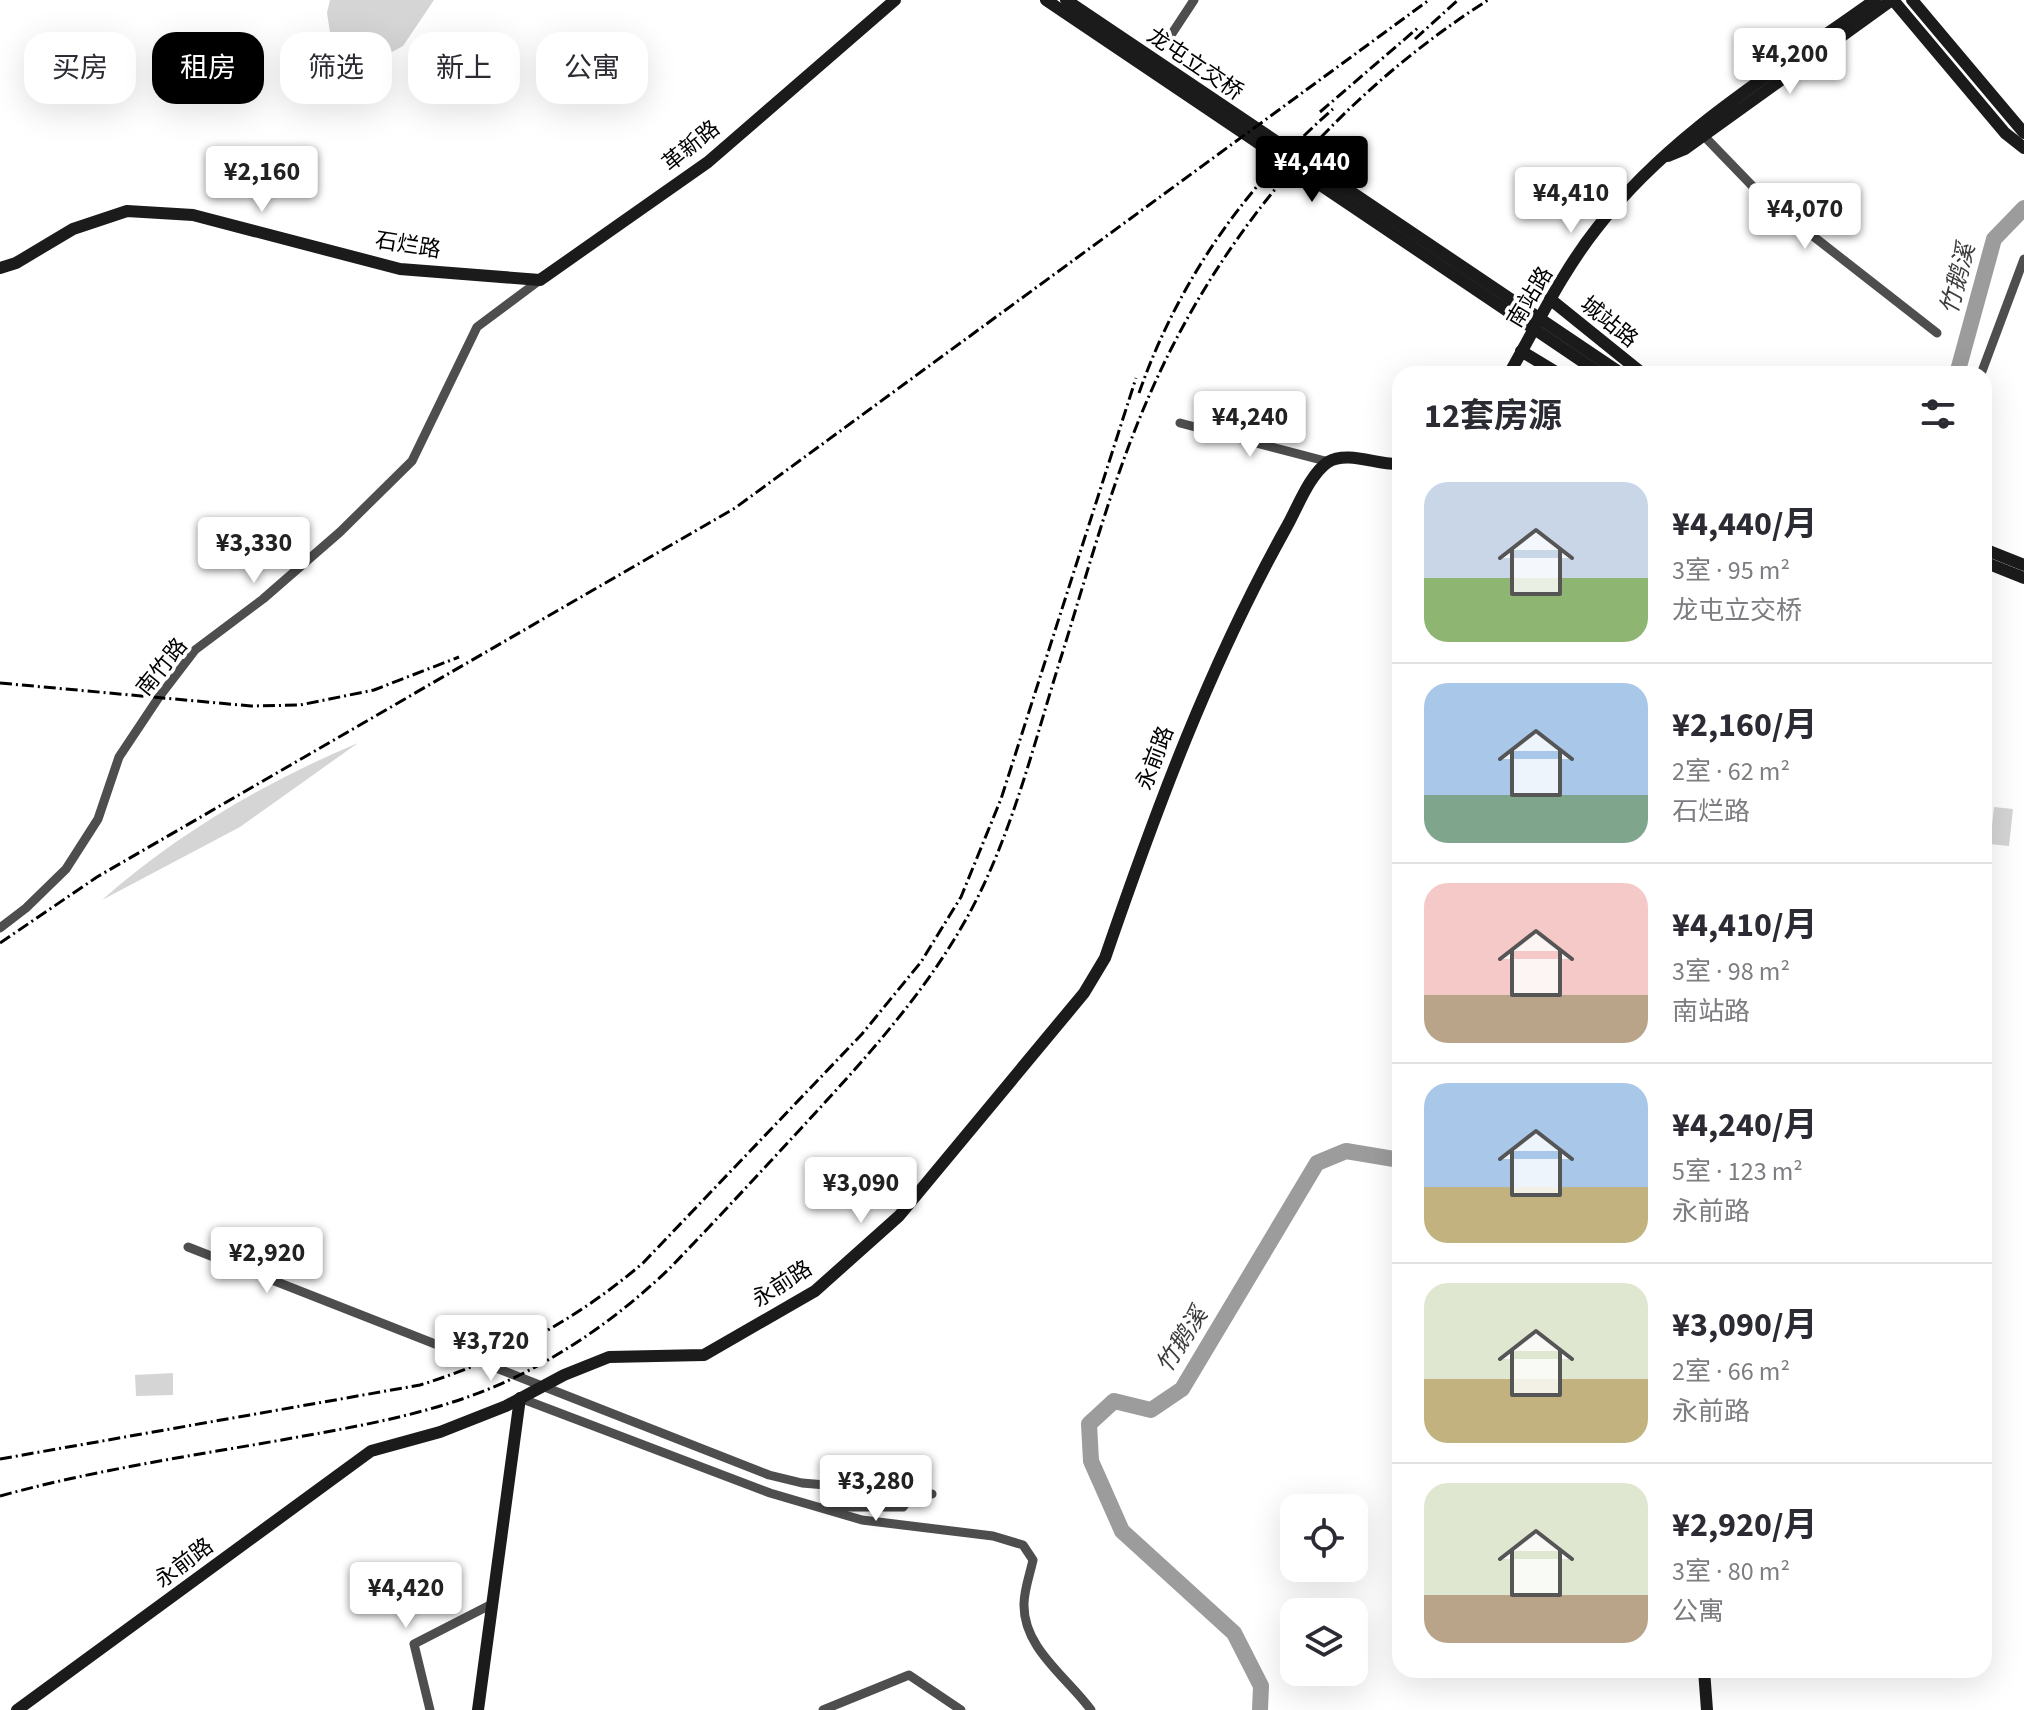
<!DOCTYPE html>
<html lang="zh">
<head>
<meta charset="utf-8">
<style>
	body { margin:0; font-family:"Source Sans 3","Noto Sans SC",sans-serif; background:#f2f2f3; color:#2b2b33; height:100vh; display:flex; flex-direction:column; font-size:30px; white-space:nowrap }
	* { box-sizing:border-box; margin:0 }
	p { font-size:26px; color:#7c7c81 }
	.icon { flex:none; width:44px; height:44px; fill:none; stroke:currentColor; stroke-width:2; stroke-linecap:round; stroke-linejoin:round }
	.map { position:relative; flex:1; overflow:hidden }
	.sheet { position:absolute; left:1392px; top:366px; width:600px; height:1312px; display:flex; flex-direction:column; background:#fff; border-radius:24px; box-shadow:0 8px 32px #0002 }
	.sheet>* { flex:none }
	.guide { position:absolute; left:24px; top:32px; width:760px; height:72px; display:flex; gap:16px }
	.buttons { position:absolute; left:1280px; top:1494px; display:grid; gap:16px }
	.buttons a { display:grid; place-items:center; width:88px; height:88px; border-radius:16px; background:#fff; box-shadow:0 8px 32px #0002; font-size:40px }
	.price { position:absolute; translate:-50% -68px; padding:0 18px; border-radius:8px; background:#fff; color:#222; font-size:26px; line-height:52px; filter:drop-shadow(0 2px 4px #0008) }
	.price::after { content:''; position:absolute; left:50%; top:48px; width:24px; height:18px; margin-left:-12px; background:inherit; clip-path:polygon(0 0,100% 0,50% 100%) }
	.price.current { background:#000; color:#fff }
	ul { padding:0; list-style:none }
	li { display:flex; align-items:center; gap:24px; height:200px; padding:0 32px }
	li+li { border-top:2px solid #e1e1e2 }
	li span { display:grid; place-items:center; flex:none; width:224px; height:160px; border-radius:24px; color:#555 }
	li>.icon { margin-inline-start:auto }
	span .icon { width:96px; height:96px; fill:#fffc; stroke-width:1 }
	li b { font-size:34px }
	h2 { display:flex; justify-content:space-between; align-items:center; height:96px; padding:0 32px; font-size:34px }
	.chip { padding:0 28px; border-radius:24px; background:#fff; box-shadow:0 8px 32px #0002; font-size:28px; line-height:72px }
	.chip.current { background:#000; color:#fff }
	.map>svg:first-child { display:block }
	.green { fill:#d5d5d5 }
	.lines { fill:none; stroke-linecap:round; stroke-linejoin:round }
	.river { stroke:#9c9c9c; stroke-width:16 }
	.street { stroke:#4e4e4e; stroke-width:9 }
	.secondary { stroke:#1b1b1b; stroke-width:12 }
	.rail { stroke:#000; stroke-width:3; stroke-dasharray:12 4 2 4; stroke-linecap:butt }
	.labels { text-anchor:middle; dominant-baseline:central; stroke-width:7; stroke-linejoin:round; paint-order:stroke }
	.street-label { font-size:22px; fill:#000; stroke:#fff }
	.water-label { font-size:24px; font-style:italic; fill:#3d3d3d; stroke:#fff }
</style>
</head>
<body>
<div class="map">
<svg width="2024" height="1710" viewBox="0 0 2024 1710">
	<rect width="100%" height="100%" fill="#fff"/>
	<!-- green -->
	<g class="green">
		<polygon points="330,0 434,0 403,46 379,59 331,39 327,13"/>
		<path d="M358 743 240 827 102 900C178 833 265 782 358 743Z"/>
		<polygon points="1994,807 2013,809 2009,846 1990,844"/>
		<polygon points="173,1373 173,1395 136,1396 135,1375"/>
	</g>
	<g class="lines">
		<!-- river -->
		<g class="river">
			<polyline points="1957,374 1994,239 2024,208"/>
			<polyline points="1260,1710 1261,1686 1234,1633 1122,1531 1091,1461 1089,1424 1114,1401 1151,1410 1182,1389 1317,1163 1346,1151 1400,1160"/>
		</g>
		<!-- street -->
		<g class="street">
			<polyline points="1171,35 1194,0"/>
			<polyline points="1704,136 1763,197 1937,333"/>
			<polyline points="1981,374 2024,259"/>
			<polyline points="1180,423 1329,462"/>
			<polyline points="0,928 26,908 66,869 98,819 119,757 159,697 195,650 263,599 340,532 412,461 477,327 540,280"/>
			<polyline points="188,1247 769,1475 802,1483 932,1494"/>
			<path d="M520 1398 770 1493 862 1520 993 1536 1023 1545 1033 1560C1030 1574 1024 1590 1024 1604 1023 1648 1067 1677 1091 1710"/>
			<polyline points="828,1507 903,1507 914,1492"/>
			<polyline points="430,1710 414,1644 492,1604"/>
			<polyline points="823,1710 909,1675 961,1710"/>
		</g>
		<!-- secondary -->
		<g class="secondary">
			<polyline points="1046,0 1601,374"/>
			<polyline points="1066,0 1622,374"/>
			<polyline points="1893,0 2005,133 2024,148"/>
			<polyline points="1912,0 2024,133"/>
			<polyline points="1668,156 1685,149 1892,0"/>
			<polyline points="0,268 16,263 73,229 127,211 193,215 400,269 540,280 708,162 895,0"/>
			<polyline points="1550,299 1643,374"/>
			<polyline points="1521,351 1559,374"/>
			<path d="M1509 374C1537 325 1562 272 1597 228 1670 133 1779 69 1875 0"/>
			<polyline points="1984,549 2024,565"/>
			<polyline points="1984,562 2024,578"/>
			<polyline points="1704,1670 1707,1710"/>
			<path d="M17 1710 371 1451 440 1432 506 1406 564 1375 609 1357 704 1355 815 1291 899 1216 1084 993 1105 958C1156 810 1209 666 1286 528 1297 509 1309 475 1328 462 1348 450 1379 466 1400 464"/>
			<polyline points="478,1710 520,1398"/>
		</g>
		<!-- rail -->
		<g class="rail">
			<polyline points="1415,39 1458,0"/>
			<polyline points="1320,112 1420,26"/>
			<path d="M1139 393C1178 282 1244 187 1333 109"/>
			<polyline points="0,683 251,706 300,705 374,690 459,657"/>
			<polyline points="0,943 97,877 735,508 1429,0"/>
			<path d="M0 1459 420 1385C504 1359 576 1320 643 1263L862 1034 921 962 961 897 1001 799 1136 378"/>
			<path d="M0 1496C94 1470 191 1456 287 1439 360 1426 437 1413 505 1382 566 1354 621 1315 670 1268 720 1216 769 1163 818 1110 874 1049 929 987 969 914 1013 833 1035 739 1063 651 1090 564 1115 471 1153 387 1224 228 1341 94 1488 0"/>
		</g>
	</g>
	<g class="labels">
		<!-- street labels -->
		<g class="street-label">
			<text transform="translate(1195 64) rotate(34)">龙屯立交桥</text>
			<text transform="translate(691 146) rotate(-39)">革新路</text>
			<text transform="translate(408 245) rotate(9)">石烂路</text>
			<text transform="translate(1530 297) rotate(-59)">南站路</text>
			<text transform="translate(1609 322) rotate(39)">城站路</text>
			<text transform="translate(162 667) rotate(-51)">南竹路</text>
			<text transform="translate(1155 758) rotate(-69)">永前路</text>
			<text transform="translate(782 1284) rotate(-33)">永前路</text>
			<text transform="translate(184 1563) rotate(-37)">永前路</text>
		</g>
		<!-- water labels -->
		<g class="water-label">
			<text transform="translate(1958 279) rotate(-75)">竹鹅溪</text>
			<text transform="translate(1182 1340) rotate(-57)">竹鹅溪</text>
		</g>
	</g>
</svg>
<div class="buttons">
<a><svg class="icon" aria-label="locate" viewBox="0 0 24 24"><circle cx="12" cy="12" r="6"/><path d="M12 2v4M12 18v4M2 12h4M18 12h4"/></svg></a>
<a><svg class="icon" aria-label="layers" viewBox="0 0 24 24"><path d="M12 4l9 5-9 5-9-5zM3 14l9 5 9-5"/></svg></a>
</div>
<b class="price" style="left:1790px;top:96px">¥4,200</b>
<b class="price current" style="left:1312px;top:204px">¥4,440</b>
<b class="price" style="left:262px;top:214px">¥2,160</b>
<b class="price" style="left:1571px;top:235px">¥4,410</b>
<b class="price" style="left:1805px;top:251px">¥4,070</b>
<b class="price" style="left:1250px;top:459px">¥4,240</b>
<b class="price" style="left:254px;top:585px">¥3,330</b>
<b class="price" style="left:861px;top:1225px">¥3,090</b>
<b class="price" style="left:267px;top:1295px">¥2,920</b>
<b class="price" style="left:491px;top:1383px">¥3,720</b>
<b class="price" style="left:876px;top:1523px">¥3,280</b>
<b class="price" style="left:406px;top:1630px">¥4,420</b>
<div class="guide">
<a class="chip">买房</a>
<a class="chip current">租房</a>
<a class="chip">筛选</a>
<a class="chip">新上</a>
<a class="chip">公寓</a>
</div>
<section class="sheet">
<h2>12套房源<svg class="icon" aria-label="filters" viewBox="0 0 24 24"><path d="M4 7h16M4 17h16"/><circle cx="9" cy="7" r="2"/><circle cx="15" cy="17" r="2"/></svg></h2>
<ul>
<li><span style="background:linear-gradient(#c9d6e8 60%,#8fb573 0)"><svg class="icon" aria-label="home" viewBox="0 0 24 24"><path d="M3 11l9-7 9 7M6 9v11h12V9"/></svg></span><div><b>¥4,440/月</b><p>3室 · 95 m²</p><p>龙屯立交桥</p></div></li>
<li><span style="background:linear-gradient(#a9c7e8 70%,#7fa58c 0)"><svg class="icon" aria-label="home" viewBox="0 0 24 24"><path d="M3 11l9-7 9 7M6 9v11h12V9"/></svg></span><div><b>¥2,160/月</b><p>2室 · 62 m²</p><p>石烂路</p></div></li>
<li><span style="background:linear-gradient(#f6c9c9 70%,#b9a48a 0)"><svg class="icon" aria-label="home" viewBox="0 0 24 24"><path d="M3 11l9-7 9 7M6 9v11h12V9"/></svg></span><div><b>¥4,410/月</b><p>3室 · 98 m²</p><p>南站路</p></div></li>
<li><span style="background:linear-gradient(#a9c7e8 65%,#c2b280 0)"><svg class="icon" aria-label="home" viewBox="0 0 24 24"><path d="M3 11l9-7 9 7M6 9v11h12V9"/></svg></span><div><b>¥4,240/月</b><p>5室 · 123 m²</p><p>永前路</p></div></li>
<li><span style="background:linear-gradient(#dfe7d0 60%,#c2b280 0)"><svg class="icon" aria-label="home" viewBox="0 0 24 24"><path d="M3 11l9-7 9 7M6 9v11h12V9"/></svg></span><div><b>¥3,090/月</b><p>2室 · 66 m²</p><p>永前路</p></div></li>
<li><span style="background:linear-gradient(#dfe7d0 70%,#b9a48a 0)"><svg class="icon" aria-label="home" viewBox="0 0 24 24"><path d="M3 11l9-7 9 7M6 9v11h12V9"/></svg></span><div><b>¥2,920/月</b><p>3室 · 80 m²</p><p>公寓</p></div></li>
</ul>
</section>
</div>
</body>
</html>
